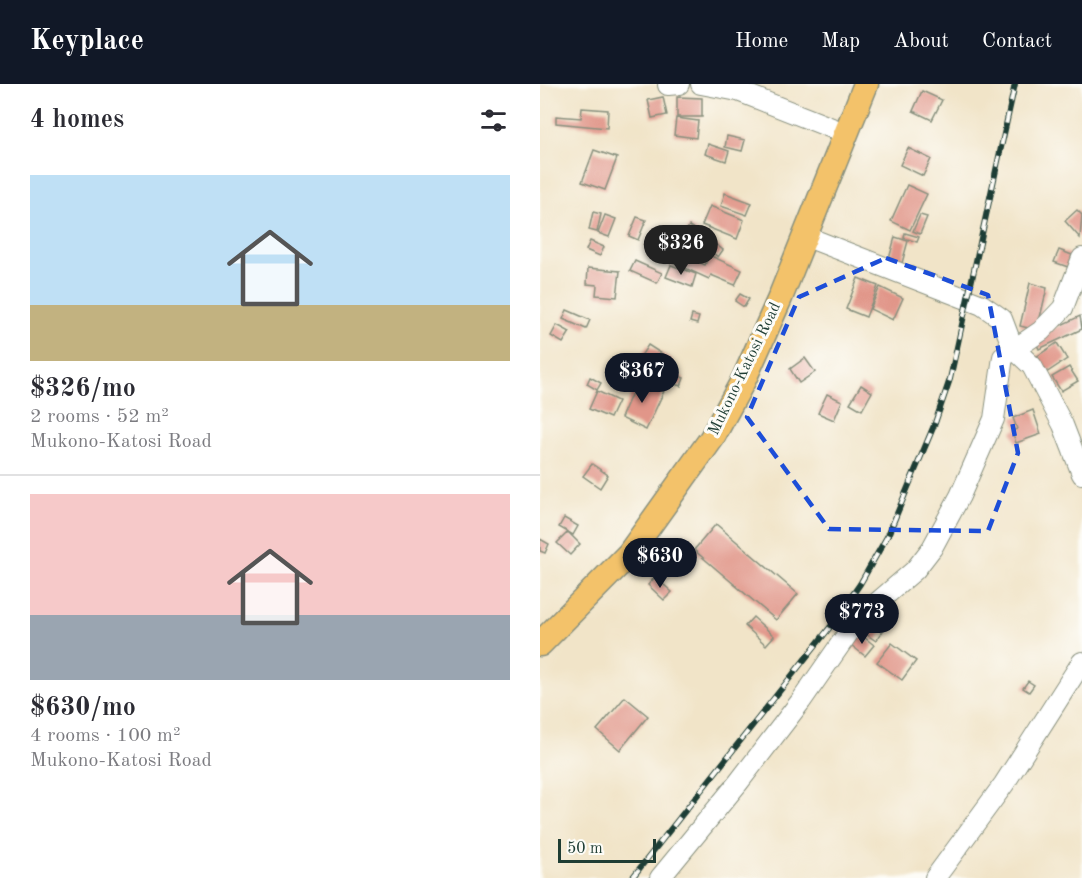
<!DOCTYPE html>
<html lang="en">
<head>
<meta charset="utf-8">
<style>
	body { margin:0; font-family:"Old Standard TT",serif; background:#f7f7f7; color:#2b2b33; height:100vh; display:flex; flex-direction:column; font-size:22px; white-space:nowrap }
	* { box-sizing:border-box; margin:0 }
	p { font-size:20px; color:#7c7c81 }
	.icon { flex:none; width:33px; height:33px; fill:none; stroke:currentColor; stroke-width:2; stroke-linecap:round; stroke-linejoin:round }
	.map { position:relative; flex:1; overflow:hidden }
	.sheet { display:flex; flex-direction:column; background:#fff; width:540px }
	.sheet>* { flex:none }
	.scale { position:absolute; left:18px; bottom:15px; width:98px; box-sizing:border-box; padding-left:6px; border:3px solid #1f3d34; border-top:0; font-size:16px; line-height:21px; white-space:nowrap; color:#1f3d34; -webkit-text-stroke:4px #fdfcf7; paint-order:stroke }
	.price { position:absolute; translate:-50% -51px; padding:0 14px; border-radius:21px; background:#111827; color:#fff; font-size:20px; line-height:39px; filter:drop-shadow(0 2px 3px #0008) }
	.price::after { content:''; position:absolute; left:50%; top:36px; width:18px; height:14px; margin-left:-9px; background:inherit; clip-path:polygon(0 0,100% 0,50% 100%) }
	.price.selected { background:#222; color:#fff }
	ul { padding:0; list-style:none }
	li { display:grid; align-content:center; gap:12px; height:318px; padding:0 30px }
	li+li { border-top:2px solid #e1e1e2 }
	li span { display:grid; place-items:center; height:186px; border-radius:0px; color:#555 }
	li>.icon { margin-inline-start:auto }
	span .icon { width:108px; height:108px; fill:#fffc; stroke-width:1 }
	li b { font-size:26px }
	h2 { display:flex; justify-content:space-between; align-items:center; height:72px; padding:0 30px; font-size:26px }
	header { display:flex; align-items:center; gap:36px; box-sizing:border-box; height:84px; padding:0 30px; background:#111827; color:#fff }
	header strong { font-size:28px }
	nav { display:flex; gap:33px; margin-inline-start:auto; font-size:21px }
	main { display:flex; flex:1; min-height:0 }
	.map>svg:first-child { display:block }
	.building { fill:#e19689 }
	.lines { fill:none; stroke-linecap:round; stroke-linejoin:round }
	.minor-casing { stroke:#88907e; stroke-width:22 }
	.major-casing { stroke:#88907e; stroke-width:27 }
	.minor { stroke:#fff; stroke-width:20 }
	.major { stroke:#f3c26a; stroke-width:24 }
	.rail-casing { stroke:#1f3d34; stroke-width:6 }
	.rail { stroke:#fdfcf7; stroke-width:4; stroke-dasharray:11; stroke-linecap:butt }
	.marked { fill:none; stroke:#1d4ed8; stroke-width:4.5; stroke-dasharray:12 8; stroke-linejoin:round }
	.labels { text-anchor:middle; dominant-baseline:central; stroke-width:6; stroke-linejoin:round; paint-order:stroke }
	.street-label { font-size:16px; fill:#1f3d34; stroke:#fdfcf7 }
</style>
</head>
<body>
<header>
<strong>Keyplace</strong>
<nav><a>Home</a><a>Map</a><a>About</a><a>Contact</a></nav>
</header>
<main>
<section class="sheet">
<h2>4 homes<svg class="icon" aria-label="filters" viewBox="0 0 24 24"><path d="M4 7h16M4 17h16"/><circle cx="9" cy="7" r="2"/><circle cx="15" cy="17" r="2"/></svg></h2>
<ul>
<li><span style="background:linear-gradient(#bfe0f5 70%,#c2b280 0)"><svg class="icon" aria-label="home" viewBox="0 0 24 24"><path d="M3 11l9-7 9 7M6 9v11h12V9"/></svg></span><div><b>$326/mo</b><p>2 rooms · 52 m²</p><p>Mukono-Katosi Road</p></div></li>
<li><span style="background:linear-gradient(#f6c9c9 65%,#9aa5b1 0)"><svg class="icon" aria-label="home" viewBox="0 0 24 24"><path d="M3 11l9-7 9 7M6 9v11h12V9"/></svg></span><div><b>$630/mo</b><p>4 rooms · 100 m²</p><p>Mukono-Katosi Road</p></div></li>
</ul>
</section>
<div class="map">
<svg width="542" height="794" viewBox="0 0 542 794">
	<rect width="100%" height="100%" fill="#fdfcf7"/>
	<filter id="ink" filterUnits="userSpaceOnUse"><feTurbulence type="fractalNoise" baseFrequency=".0167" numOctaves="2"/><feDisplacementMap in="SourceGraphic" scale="12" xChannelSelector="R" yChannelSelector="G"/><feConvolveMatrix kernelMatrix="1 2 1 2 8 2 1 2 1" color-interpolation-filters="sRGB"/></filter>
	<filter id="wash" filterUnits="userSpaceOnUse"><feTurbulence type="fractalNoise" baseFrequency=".008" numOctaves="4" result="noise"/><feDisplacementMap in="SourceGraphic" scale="24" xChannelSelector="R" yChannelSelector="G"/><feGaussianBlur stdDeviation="1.35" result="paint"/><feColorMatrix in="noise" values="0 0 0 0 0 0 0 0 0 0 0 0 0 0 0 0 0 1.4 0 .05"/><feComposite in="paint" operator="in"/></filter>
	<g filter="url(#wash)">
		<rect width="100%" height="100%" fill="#f1e4c8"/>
		<g id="blocks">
			<!-- building -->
			<g class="building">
				<polygon points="382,7 402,16 392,36 373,27"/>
				<polygon points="123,13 127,31 112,34 108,16"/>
				<polygon points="137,13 162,14 162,33 137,33"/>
				<polygon points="42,24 68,26 67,44 16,39 16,32 41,34"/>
				<polygon points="136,34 158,37 156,54 134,51"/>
				<polygon points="187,52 205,56 202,67 185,63"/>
				<polygon points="168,60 189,67 186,77 165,70"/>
				<polygon points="368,64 391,75 383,92 360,81"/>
				<polygon points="54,66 77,74 65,106 42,98"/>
				<polygon points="367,101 387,110 370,146 351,137"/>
				<polygon points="185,109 212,119 207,131 181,122"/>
				<polygon points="170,122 204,136 197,155 162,141"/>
				<polygon points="537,126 542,131 540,154 525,137"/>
				<polygon points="53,128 61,130 57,148 49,146"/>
				<polygon points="65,131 76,135 69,153 58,149"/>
				<polygon points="380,131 387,133 380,150 373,147"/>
				<polygon points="97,133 106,136 98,156 89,152"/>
				<polygon points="149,142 159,148 151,160 142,154"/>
				<polygon points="117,144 136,151 126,179 107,172"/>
				<polygon points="365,149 379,153 377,158 364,154"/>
				<polygon points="355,153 368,157 362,179 349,175"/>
				<polygon points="50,157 64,163 60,172 46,166"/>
				<polygon points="174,159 183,166 178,173 169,166"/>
				<polygon points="519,166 532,171 528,183 514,178"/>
				<polygon points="139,169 165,181 169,171 202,186 195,201 171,191 169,195 134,179"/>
				<polygon points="95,177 122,189 117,199 90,187"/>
				<polygon points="131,181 156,190 152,203 126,193"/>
				<polygon points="48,184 80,187 77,213 56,211 57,201 47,200"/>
				<polygon points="318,194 338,202 326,233 306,225"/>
				<polygon points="490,199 507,204 497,246 480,242"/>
				<polygon points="340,203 363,214 353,236 330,225"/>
				<polygon points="200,210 209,215 204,223 195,217"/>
				<polygon points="27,226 50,236 46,245 23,235"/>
				<polygon points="152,231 159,233 157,240 150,238"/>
				<polygon points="540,232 542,245 499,265 494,254"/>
				<polygon points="17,241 30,248 23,259 11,252"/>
				<polygon points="517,259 527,275 506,289 496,273"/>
				<polygon points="108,261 133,277 127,287 111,277 106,283 97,278"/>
				<polygon points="265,274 275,288 259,299 250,285"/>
				<polygon points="529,283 538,297 521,307 512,293"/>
				<polygon points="138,292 144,294 141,302 134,300"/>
				<polygon points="50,293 61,299 57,306 47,300"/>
				<polygon points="98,295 124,307 106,346 81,334"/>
				<polygon points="321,301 332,308 322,326 310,319"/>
				<polygon points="57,307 78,317 70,334 49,325"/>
				<polygon points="287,310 302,317 294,336 278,329"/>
				<polygon points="493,326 501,350 476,359 472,347 477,345 473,334"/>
				<polygon points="52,380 68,391 60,404 43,392"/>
				<polygon points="24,434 38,442 33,451 19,443"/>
				<polygon points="176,440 258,510 236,536 154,466"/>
				<polygon points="28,448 40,460 30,471 17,459"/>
				<polygon points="0,455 9,460 5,469 0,467"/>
				<polygon points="115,493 132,508 124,516 108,501"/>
				<polygon points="213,533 234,552 226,561 205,542"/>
				<polygon points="335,537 345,544 336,557 326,550"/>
				<polygon points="320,550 334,561 325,572 311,561"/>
				<polygon points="352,559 376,577 362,596 337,578"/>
				<polygon points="488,597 494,601 489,608 483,604"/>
				<polygon points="85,613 108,632 80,666 57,646"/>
			</g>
		</g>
	</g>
	<g filter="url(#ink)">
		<use href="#blocks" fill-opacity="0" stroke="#88907e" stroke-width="1.5"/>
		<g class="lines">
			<defs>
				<g id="minor">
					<polyline points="161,0 198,7 307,50"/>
					<polyline points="128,1 139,0"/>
					<polyline points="267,153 442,221 462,235 473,264 492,282 523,341 542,390"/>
					<polyline points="120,794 198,699 261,617 318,535 375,486 392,464 420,412 454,335 463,273 501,247 523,224 542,174"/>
					<polyline points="395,794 464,700 542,578"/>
				</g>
				<polyline id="major" points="0,560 89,470 172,354 204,295 240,214 326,0"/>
			</defs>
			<!-- minor casing -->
			<use href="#minor" class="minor-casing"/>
			<!-- major casing -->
			<use href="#major" class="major-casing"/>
			<!-- minor -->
			<use href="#minor" class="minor"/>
			<!-- major -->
			<use href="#major" class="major"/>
			<defs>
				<polyline id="rail" points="92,794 291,542 320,500 348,451 395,339 410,295 475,0"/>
			</defs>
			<!-- rail casing -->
			<use href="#rail" class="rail-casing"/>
			<!-- rail -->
			<use href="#rail" class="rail"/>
		</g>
	</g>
	<!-- marked area -->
	<path class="marked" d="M346 174 448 211 478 369 448 447 289 445 207 333 259 213Z"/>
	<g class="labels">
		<!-- street labels -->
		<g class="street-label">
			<text transform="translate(205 285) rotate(-64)">Mukono-Katosi Road</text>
		</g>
	</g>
</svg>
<div class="scale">50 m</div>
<b class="price selected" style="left:141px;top:192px">$326</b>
<b class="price" style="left:102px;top:320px">$367</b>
<b class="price" style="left:120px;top:505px">$630</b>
<b class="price" style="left:322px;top:561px">$773</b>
</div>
</main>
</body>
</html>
